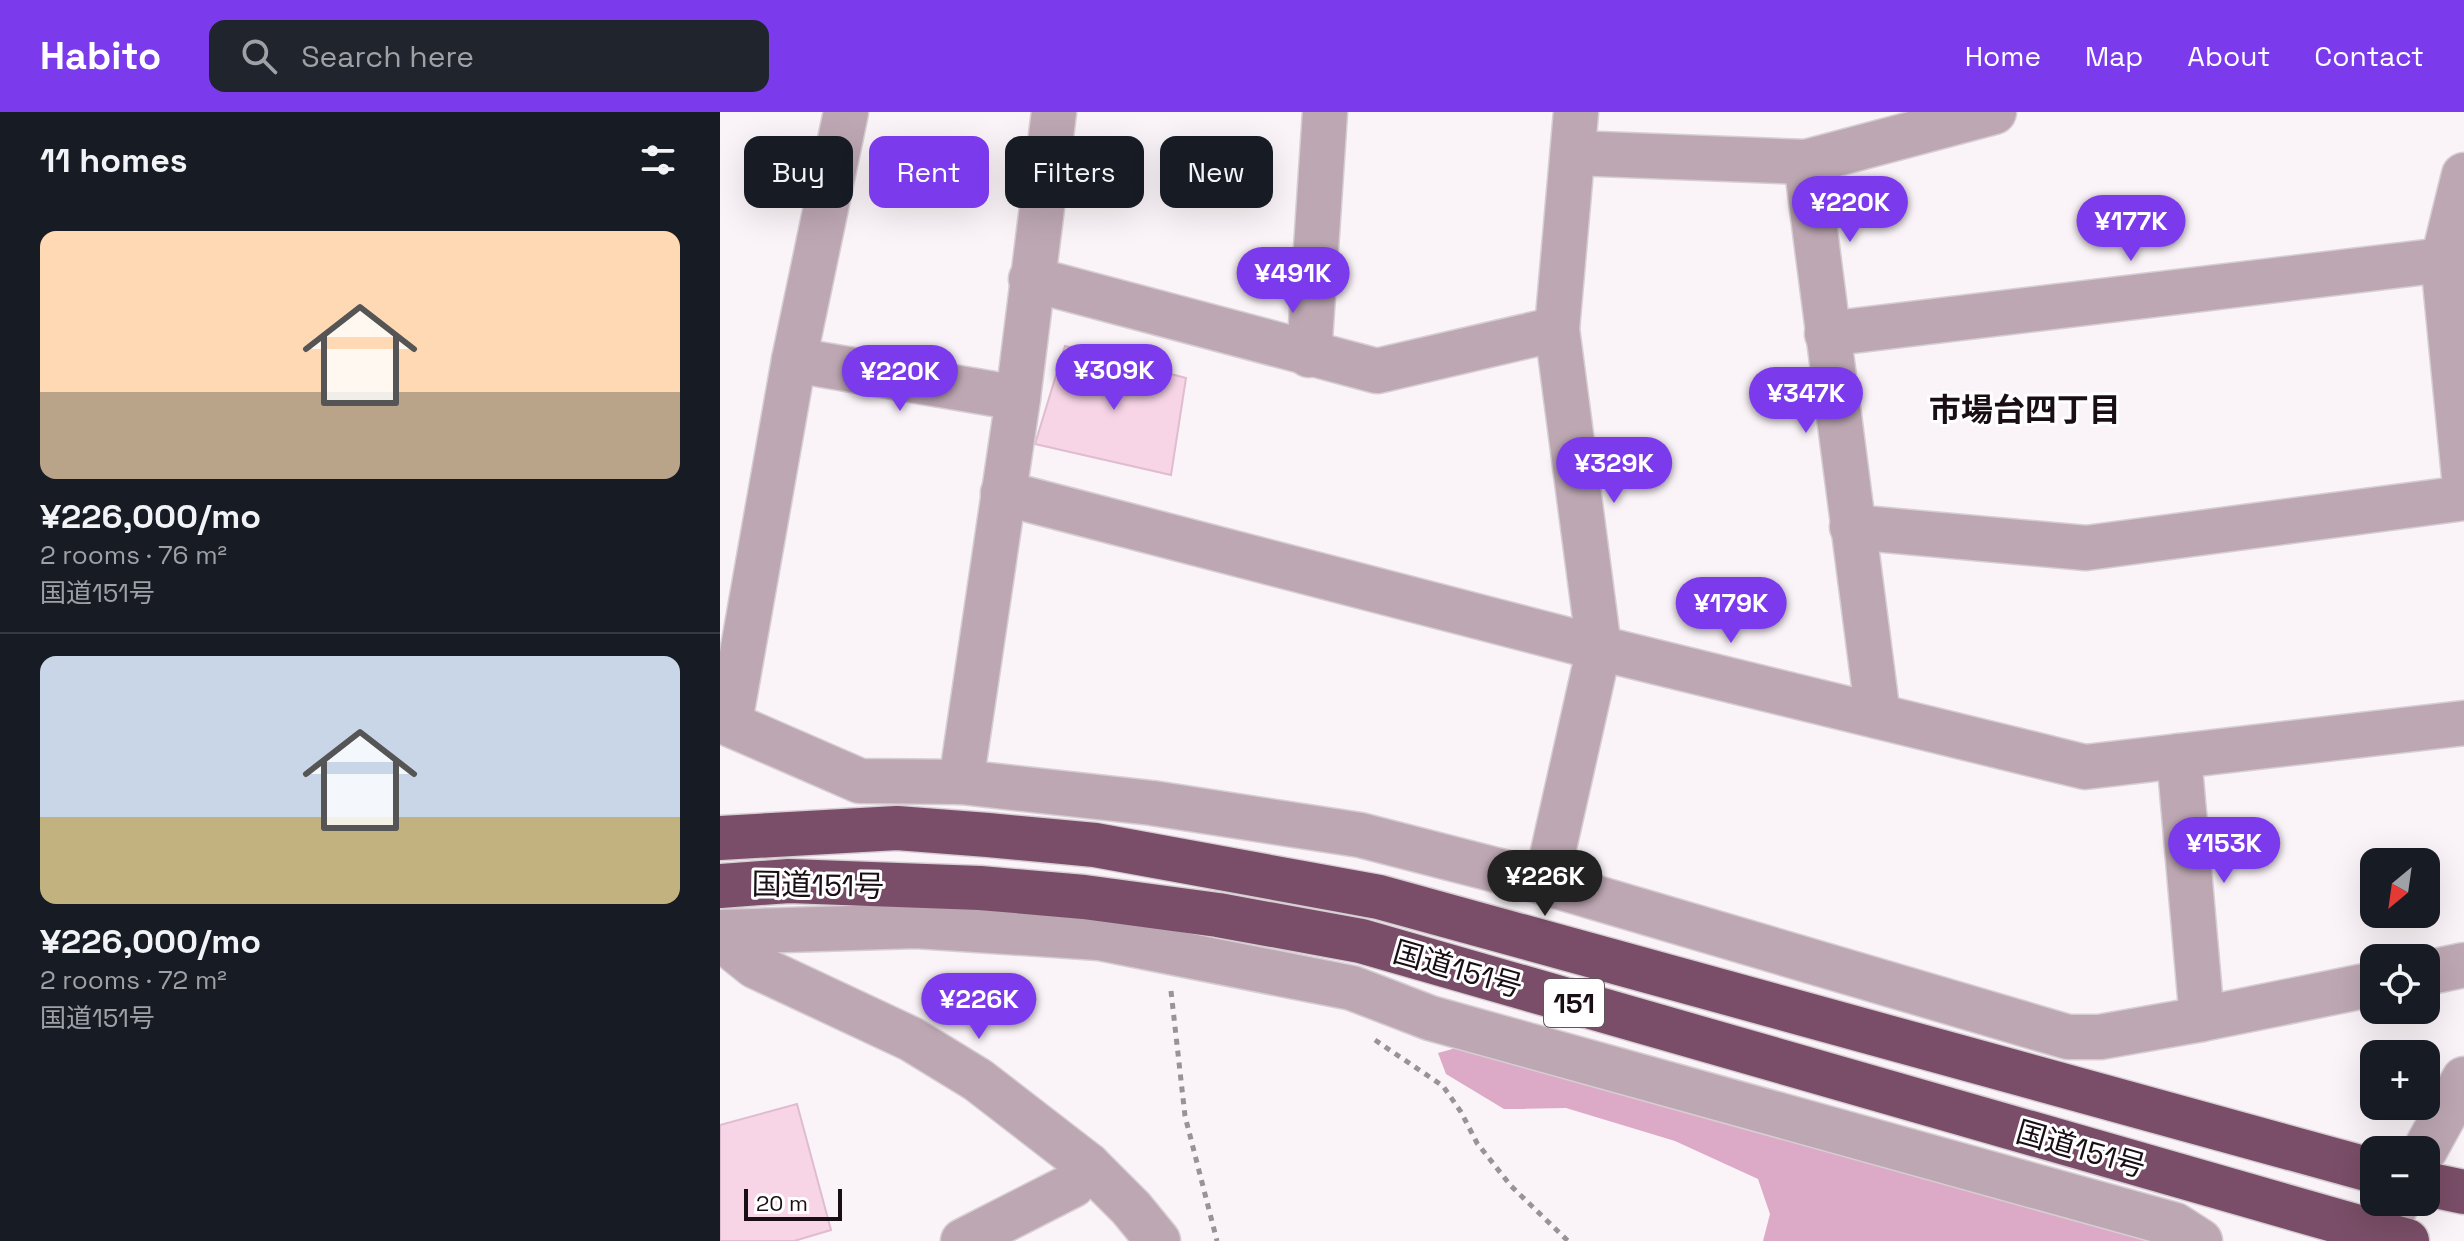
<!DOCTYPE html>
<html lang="en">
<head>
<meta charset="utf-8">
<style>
	body { margin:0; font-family:"Space Grotesk","Noto Sans JP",sans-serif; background:#20242c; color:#f1f3f6; height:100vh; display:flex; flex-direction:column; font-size:30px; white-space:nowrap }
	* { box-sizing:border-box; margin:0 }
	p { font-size:26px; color:#9ea1a6 }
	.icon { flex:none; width:44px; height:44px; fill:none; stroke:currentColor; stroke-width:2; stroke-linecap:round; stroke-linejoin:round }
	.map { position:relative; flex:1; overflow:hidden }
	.side { display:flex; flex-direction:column; background:#171b24; width:720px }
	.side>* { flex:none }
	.banner { position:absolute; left:24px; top:24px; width:760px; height:72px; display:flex; gap:16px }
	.needle { width:52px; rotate:209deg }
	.controls { position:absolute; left:1640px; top:736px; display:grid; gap:16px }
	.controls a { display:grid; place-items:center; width:80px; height:80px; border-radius:16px; background:#171b24; box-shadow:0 8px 32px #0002; font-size:40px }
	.scale { position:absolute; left:24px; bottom:20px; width:98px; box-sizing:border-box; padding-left:8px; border:4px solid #190e14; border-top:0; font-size:22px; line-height:28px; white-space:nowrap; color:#190e14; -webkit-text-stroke:6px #fff; paint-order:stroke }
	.price { position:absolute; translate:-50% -68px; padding:0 18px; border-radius:28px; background:#7c3aed; color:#fff; font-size:26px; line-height:52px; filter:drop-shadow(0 2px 4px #0008) }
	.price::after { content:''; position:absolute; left:50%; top:48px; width:24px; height:18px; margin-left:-12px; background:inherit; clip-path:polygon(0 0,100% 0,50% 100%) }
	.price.on { background:#222; color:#fff }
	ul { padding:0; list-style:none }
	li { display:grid; align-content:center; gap:16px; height:424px; padding:0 40px }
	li+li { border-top:2px solid #363941 }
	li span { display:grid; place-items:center; height:248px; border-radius:16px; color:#555 }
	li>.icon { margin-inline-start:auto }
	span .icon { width:144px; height:144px; fill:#fffc; stroke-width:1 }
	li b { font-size:34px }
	h2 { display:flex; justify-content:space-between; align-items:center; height:96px; padding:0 40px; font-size:34px }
	.tag { padding:0 28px; border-radius:16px; background:#171b24; box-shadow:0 8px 32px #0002; font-size:28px; line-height:72px }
	.tag.on { background:#7c3aed; color:#fff }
	header { display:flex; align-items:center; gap:48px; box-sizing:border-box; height:112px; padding:0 40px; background:#7c3aed; color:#fff }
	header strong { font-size:38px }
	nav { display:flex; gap:44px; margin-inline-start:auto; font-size:28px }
	.search { width:560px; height:72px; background:#20242c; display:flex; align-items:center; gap:20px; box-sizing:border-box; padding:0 28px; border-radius:16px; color:#9ea1a6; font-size:30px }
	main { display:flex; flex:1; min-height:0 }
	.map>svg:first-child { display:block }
	.forest { fill:#dcaac6 }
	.building { fill:#f8d4e7; stroke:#dfbccf; stroke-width:2 }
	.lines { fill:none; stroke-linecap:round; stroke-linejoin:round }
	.minor-casing { stroke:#d6ced3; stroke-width:47 }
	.highway-casing { stroke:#d6ced3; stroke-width:47 }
	.path { stroke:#9a9296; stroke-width:5; stroke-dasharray:6 6; stroke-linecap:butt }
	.minor { stroke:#bda7b3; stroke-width:44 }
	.highway { stroke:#7a4e68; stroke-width:44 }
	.labels { text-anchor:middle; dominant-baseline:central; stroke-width:6; stroke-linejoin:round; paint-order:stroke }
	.shield { fill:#fff; stroke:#5e565a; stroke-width:2 }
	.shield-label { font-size:28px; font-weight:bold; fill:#190e14 }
	.street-label { font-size:30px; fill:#190e14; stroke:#fff }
	.neighbourhood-label { font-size:32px; font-weight:bold; fill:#190e14; stroke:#fff }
</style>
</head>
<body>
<header>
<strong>Habito</strong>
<div class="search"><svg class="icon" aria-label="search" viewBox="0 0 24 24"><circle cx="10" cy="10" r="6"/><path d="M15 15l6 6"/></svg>Search here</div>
<nav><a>Home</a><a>Map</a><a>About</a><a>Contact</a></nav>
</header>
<main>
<section class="side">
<h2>11 homes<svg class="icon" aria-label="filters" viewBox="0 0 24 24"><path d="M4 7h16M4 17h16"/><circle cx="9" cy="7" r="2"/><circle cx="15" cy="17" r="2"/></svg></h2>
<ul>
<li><span style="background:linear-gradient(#ffd9b3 65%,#b9a48a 0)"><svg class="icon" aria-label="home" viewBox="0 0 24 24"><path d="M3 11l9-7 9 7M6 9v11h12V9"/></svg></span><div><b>¥226,000/mo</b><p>2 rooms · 76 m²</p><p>国道151号</p></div></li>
<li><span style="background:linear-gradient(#c9d6e8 65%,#c2b280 0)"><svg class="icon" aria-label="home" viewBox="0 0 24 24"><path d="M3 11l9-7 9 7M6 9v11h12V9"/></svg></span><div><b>¥226,000/mo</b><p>2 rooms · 72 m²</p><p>国道151号</p></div></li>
</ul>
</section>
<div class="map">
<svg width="1744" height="1129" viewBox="0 0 1744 1129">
	<rect width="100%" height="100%" fill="#faf3f7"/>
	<!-- forest -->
	<polygon class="forest" points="743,934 1434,1129 1043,1129 1050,1102 1038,1067 955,1029 846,996 784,997 726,962 718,941"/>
	<!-- building -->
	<g class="building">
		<polygon points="345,234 466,266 451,363 315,332"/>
		<polygon points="77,992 111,1118 74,1129 0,1129 0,1013"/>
	</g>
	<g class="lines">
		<defs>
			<g id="minor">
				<polyline points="853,41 1086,50 1274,0"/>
				<polyline points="1086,50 1158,604"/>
				<polyline points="1744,63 1723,148 1744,364"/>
				<polyline points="311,167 657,259 837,217"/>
				<polyline points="1107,222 1723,148"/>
				<polyline points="589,243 605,0"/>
				<polyline points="74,248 298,286"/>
				<polyline points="283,381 879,536 1365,655 1744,611"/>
				<polyline points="1132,415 1366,436 1744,386"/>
				<polyline points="0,608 140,669 241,670 432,691 640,723 826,771 1348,925 1380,925 1482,907 1654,872"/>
				<polyline points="6,610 13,593 74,248 126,0"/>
				<polyline points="1459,644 1482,907"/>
				<polyline points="241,670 298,286 334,0"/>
				<polyline points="826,771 879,536 837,217 856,0"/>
				<polyline points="0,820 196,814 379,826 632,876 710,906 1455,1113 1480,1129"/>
				<polyline points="0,826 35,854 191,927 258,968 368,1053 411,1096 438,1129"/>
				<polyline points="1706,861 1744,853"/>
				<polyline points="1705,1038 1744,967"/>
				<polyline points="243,1129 353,1073 368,1053"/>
				<polyline points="1658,1129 1678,1090"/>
			</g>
			<g id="highway">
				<polyline points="0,726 177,716 268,723 375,733 659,785 1654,1059"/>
				<polyline points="0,774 69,769 260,776 364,785 498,803 641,829 1687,1129"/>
				<polyline points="1706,1072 1744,1080"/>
			</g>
		</defs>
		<!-- minor casing -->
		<use href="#minor" class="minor-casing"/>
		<!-- highway casing -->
		<use href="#highway" class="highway-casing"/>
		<!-- path -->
		<g class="path">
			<polyline points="451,879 465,1004 497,1129"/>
			<polyline points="655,928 723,974 741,1000 757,1031 791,1074 848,1129"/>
		</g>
		<!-- minor -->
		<use href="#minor" class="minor"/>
		<!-- highway -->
		<use href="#highway" class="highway"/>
	</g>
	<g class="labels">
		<!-- shield labels -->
		<rect class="shield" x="824" y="867" width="60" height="48" rx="6"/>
		<g class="shield-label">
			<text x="854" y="891">151</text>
		</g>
		<!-- street labels -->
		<g class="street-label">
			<text transform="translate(98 773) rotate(1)">国道151号</text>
			<text transform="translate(738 857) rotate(16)">国道151号</text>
			<text transform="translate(1361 1037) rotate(16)">国道151号</text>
		</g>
		<!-- neighbourhood labels -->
		<g class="neighbourhood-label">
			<text x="1305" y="298">市場台四丁目</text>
		</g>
	</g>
</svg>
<div class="controls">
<a><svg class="needle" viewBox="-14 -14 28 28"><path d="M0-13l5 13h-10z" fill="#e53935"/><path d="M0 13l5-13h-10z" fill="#9ea1a6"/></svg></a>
<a><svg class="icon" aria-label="locate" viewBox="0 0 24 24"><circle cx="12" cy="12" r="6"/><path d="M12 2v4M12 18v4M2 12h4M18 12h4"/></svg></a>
<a>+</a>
<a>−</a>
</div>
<div class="scale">20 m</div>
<b class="price" style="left:1130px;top:132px">¥220K</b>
<b class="price" style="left:1411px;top:151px">¥177K</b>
<b class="price" style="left:573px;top:203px">¥491K</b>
<b class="price" style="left:394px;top:300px">¥309K</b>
<b class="price" style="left:180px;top:301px">¥220K</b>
<b class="price" style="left:1086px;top:323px">¥347K</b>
<b class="price" style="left:894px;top:393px">¥329K</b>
<b class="price" style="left:1011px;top:533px">¥179K</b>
<b class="price" style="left:1504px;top:773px">¥153K</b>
<b class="price on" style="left:825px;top:806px">¥226K</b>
<b class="price" style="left:259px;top:929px">¥226K</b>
<div class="banner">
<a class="tag">Buy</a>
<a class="tag on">Rent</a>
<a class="tag">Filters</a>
<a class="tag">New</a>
</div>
</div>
</main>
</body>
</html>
